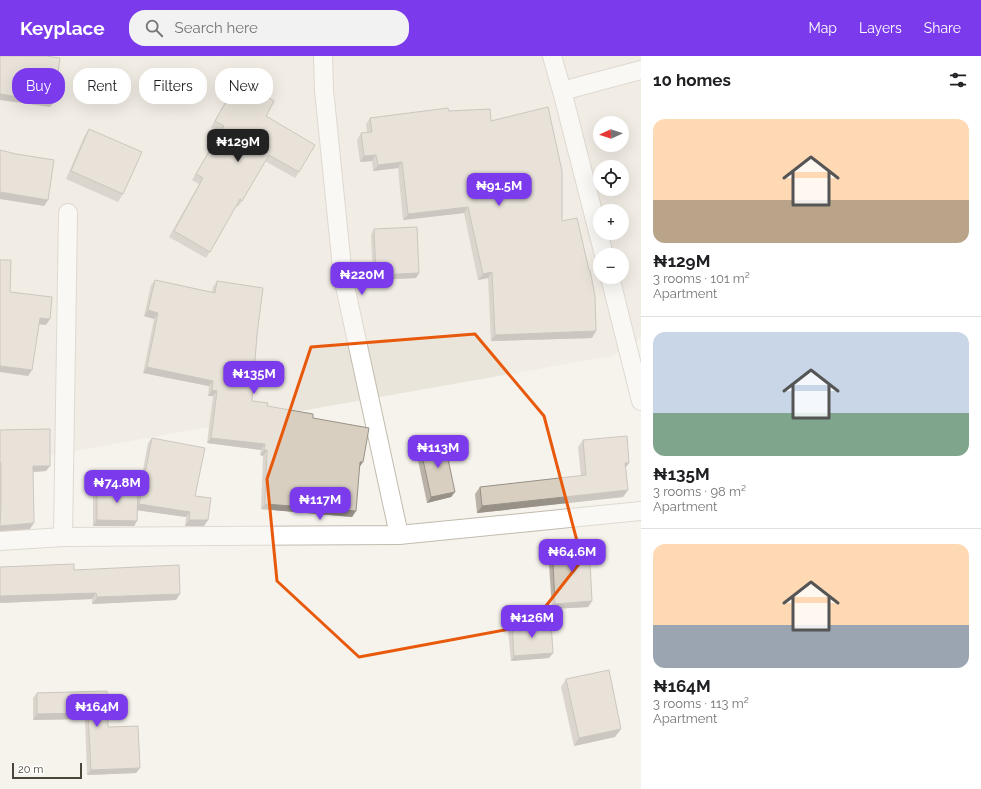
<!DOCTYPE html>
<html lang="en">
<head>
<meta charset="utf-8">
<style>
	body { margin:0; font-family:Raleway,sans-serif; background:#f2f2f2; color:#202124; height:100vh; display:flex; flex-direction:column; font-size:15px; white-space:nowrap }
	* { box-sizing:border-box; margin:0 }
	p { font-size:13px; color:#757577 }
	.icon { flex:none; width:22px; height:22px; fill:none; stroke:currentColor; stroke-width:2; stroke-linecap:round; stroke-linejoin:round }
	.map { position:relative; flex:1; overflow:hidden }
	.sheet { display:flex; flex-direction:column; background:#fff; width:340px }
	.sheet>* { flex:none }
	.banner { position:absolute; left:12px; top:12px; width:380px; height:36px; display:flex; gap:8px }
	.needle { width:26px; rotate:266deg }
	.tools { position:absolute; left:593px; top:60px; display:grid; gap:8px }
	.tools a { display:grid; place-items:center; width:36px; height:36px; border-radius:50%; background:#fff; box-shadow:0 4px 16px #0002; font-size:20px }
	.scale { position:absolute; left:12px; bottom:10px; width:70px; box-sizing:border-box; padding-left:4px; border:2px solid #4b4439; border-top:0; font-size:11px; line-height:14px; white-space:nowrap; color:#4b4439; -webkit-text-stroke:3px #fff; paint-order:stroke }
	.price { position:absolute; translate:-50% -34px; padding:0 9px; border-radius:8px; background:#7c3aed; color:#fff; font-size:13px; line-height:26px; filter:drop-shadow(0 1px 2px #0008) }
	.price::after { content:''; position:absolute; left:50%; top:24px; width:12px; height:9px; margin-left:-6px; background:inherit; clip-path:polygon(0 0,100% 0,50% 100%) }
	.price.selected { background:#222; color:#fff }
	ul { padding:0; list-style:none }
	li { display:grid; align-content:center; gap:8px; height:212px; padding:0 12px }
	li+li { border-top:1px solid #e0e0e0 }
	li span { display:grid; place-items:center; height:124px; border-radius:12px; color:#555 }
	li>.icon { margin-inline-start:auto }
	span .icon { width:72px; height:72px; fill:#fffc; stroke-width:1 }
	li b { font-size:17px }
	h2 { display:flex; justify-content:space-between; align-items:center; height:48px; padding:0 12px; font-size:17px }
	.tag { padding:0 14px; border-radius:16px; background:#fff; box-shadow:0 4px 16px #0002; font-size:14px; line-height:36px }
	.tag.selected { background:#7c3aed; color:#fff }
	header { display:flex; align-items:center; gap:24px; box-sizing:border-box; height:56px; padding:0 20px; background:#7c3aed; color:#fff }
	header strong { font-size:19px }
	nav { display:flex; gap:22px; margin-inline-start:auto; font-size:14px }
	.search { width:280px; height:36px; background:#f2f2f2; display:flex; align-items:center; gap:10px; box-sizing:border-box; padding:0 14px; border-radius:16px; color:#757577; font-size:15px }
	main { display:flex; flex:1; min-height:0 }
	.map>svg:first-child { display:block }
	.residential { fill:#eae5da; fill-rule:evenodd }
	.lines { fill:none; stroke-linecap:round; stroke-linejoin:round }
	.minor-casing { stroke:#c2bbae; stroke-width:20 }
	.minor { stroke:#fff; stroke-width:18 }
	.wall { fill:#bab2a6 }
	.shaded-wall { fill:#979187 }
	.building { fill:#d8cfc1; stroke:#979187 }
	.marked { fill:none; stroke:#e8590c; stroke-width:3; stroke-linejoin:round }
</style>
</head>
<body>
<header>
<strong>Keyplace</strong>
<div class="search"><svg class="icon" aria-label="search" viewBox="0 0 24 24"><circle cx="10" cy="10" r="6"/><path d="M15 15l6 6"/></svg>Search here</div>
<nav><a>Map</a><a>Layers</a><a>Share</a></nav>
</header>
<main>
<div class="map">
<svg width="641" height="733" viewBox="0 0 641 733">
	<rect width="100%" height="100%" fill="#f6f3ec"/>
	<!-- residential -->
	<path class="residential" d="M0 0H641V282L612 300 0 408ZM600 67H622V89H600ZM600 111H622V133H600ZM600 155H622V177H600ZM600 199H622V221H600Z"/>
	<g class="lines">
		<defs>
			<g id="minor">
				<polyline points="323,0 324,34 343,221 399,479"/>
				<polyline points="552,0 562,35 604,199"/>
				<polyline points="562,35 641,14"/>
				<polyline points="610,221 641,345"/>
				<polyline points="63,481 68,157"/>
				<polyline points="0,485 63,481 399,479 641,455"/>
			</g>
		</defs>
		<!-- minor casing -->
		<use href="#minor" class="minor-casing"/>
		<!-- minor -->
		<use href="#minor" class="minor"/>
	</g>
	<!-- wall -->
	<g class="wall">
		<polygon points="238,25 266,60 299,116 295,122 265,105 242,145 238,151 236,150 210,196 206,202 169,181 199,128 192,124 220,76 211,71 234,31"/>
		<polygon points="449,55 491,65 562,165 592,282 491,285 488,222 478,224 464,157 403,164 398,112 373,115 372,105 360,106 357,84 361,77 367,77 366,68 370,62"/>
		<polygon points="89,73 123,138 118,146 66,123 84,81"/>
		<polygon points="374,173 419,217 416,222 373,224 371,179"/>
		<polygon points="155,224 212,236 213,231 217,225 257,278 252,345 267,350 313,362 359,412 356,455 352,461 261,453 263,400 260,399 261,394 207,387 213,340 208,340 209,330 143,317 154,263 144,260 151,229"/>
		<polygon points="0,374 46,415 33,416 30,473 0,475"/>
		<polygon points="152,382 195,440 208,464 204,470 185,470 186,461 138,454 137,465 134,470 93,470 93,437 97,432 138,441 148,387"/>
		<polygon points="583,384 626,412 628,434 623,441 477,457 475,438 480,431 581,420 578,391"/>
		<polygon points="420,390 455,436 451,441 427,447 416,395"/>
		<polygon points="552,489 592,545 588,551 552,553 548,494"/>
		<polygon points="0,511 74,514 176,544 92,548 92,543 0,547"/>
		<polygon points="512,569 553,597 549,602 511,605 508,574"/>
		<polygon points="566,623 615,681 574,690 561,631"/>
		<polygon points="107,635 108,671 140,712 136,717 87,719 85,663 33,664 33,642 37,637"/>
	</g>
	<!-- shaded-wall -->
	<g class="shaded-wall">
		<polygon points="0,38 54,46 50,51 0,44"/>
		<polygon points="376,99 372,105 360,106 364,100"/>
		<polygon points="402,106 398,112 373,115 378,109"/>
		<polygon points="0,136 48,144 44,150 0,143"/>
		<polygon points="468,151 464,157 403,164 408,158"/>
		<polygon points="492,216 488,222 478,224 483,218"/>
		<polygon points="419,217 416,222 373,224 376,219"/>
		<polygon points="148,254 158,257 154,263 144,260"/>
		<polygon points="40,262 50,263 46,269 36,268"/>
		<polygon points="596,275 592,282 491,285 495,279"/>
		<polygon points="0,310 32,314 28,320 0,316"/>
		<polygon points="147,311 213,325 209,330 143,317"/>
		<polygon points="212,334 217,335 213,340 208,340"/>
		<polygon points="211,382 265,388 261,394 207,387"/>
		<polygon points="264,394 267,394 263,400 260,399"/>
		<polygon points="360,406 363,406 359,412"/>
		<polygon points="625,407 629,407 624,414"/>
		<polygon points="33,410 50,410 46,415 30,416"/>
		<polygon points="628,434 623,441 477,457 482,450"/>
		<polygon points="455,436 451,441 427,447 431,441"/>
		<polygon points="139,448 190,456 186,461 135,454"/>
		<polygon points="265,448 356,455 352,461 261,453"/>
		<polygon points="97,464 137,465 134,470 93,470"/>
		<polygon points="189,464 208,464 204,470 185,470"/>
		<polygon points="34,467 30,473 0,475 0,470"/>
		<polygon points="96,537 92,543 0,547 0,540"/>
		<polygon points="180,538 176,544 92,548 97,541"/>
		<polygon points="592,545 588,551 552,553 555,548"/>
		<polygon points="553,597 549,602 511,605 514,600"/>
		<polygon points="88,657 85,663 33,664 37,658"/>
		<polygon points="621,673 615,681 574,690 579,682"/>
		<polygon points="140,712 136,717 87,719 91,714"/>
	</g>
	<!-- building -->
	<g class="building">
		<polygon points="0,0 46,0 60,2 54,46 0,38"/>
		<polygon points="238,25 274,45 266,60 315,89 299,116 269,99 242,145 240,143 210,196 174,175 203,122 196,118 224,70 215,65"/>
		<polygon points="548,51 562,115 562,165 577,162 589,214 590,214 595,240 596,275 495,279 492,216 483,218 468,151 408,158 402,106 378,109 376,99 364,100 361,77 372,76 370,62 448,52 449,55 490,53 491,65"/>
		<polygon points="89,73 142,96 123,138 71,115"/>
		<polygon points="0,94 16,98 54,104 48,144 0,136"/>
		<polygon points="417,171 419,217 376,219 374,173"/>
		<polygon points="0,204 11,204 10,236 52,241 50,263 40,262 32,314 0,310"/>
		<polygon points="155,224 215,237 217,225 263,232 257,278 252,345 268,347 267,350 313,358 313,362 369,372 363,406 360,406 356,455 265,448 267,394 264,394 265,388 211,382 217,335 212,334 213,325 147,311 158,257 148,254"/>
		<polygon points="50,373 50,410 33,410 34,467 0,470 1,449 1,407 0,407 0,374"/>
		<polygon points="627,380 629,407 625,407 628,434 482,450 480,431 586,419 583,384"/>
		<polygon points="152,382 205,392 195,440 211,442 208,464 189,464 190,456 139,448"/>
		<polygon points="444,384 455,436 431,441 420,390"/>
		<polygon points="97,432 138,433 137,465 97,464"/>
		<polygon points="589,487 592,545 555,548 552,489"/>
		<polygon points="74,508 74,514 179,509 180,538 97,541 96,537 0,540 0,511"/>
		<polygon points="551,566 553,597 514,600 512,569"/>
		<polygon points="609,614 621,673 579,682 566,623"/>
		<polygon points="107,635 108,671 138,670 140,712 91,714 88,657 37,658 37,637"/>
	</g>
	<!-- marked area -->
	<path d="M0 0H641V733H0ZM475 278 544 360 582 504 531 569 359 601 277 525 267 423 311 291Z" fill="#f6f3ec" fill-opacity=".55" fill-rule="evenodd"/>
	<path class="marked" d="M475 278 544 360 582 504 531 569 359 601 277 525 267 423 311 291Z"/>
</svg>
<div class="tools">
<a><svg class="needle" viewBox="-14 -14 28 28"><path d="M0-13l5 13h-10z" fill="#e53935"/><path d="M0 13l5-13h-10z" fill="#757577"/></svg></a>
<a><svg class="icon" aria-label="locate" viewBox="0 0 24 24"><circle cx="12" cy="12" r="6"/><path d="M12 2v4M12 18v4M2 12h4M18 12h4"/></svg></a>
<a>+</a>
<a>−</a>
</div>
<div class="scale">20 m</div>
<b class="price selected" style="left:238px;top:107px">₦129M</b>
<b class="price" style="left:499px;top:151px">₦91.5M</b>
<b class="price" style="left:362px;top:240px">₦220M</b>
<b class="price" style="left:254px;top:339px">₦135M</b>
<b class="price" style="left:438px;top:413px">₦113M</b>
<b class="price" style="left:117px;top:448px">₦74.8M</b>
<b class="price" style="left:320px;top:465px">₦117M</b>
<b class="price" style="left:572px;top:517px">₦64.6M</b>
<b class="price" style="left:532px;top:583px">₦126M</b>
<b class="price" style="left:97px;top:672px">₦164M</b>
<div class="banner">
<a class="tag selected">Buy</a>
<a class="tag">Rent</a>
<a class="tag">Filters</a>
<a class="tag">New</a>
</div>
</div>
<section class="sheet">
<h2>10 homes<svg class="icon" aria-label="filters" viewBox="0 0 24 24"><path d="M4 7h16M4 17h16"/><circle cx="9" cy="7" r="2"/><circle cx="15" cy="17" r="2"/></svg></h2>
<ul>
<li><span style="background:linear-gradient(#ffd9b3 65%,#b9a48a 0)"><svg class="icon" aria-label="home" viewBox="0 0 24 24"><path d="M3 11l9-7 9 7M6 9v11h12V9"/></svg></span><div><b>₦129M</b><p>3 rooms · 101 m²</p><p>Apartment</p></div></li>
<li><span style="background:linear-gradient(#c9d6e8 65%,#7fa58c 0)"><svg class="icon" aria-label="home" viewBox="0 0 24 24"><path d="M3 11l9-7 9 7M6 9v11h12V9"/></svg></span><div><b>₦135M</b><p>3 rooms · 98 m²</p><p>Apartment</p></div></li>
<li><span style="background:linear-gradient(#ffd9b3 65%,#9aa5b1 0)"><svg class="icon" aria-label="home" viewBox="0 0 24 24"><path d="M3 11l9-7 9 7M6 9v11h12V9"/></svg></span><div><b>₦164M</b><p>3 rooms · 113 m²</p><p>Apartment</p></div></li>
</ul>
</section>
</main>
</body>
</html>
